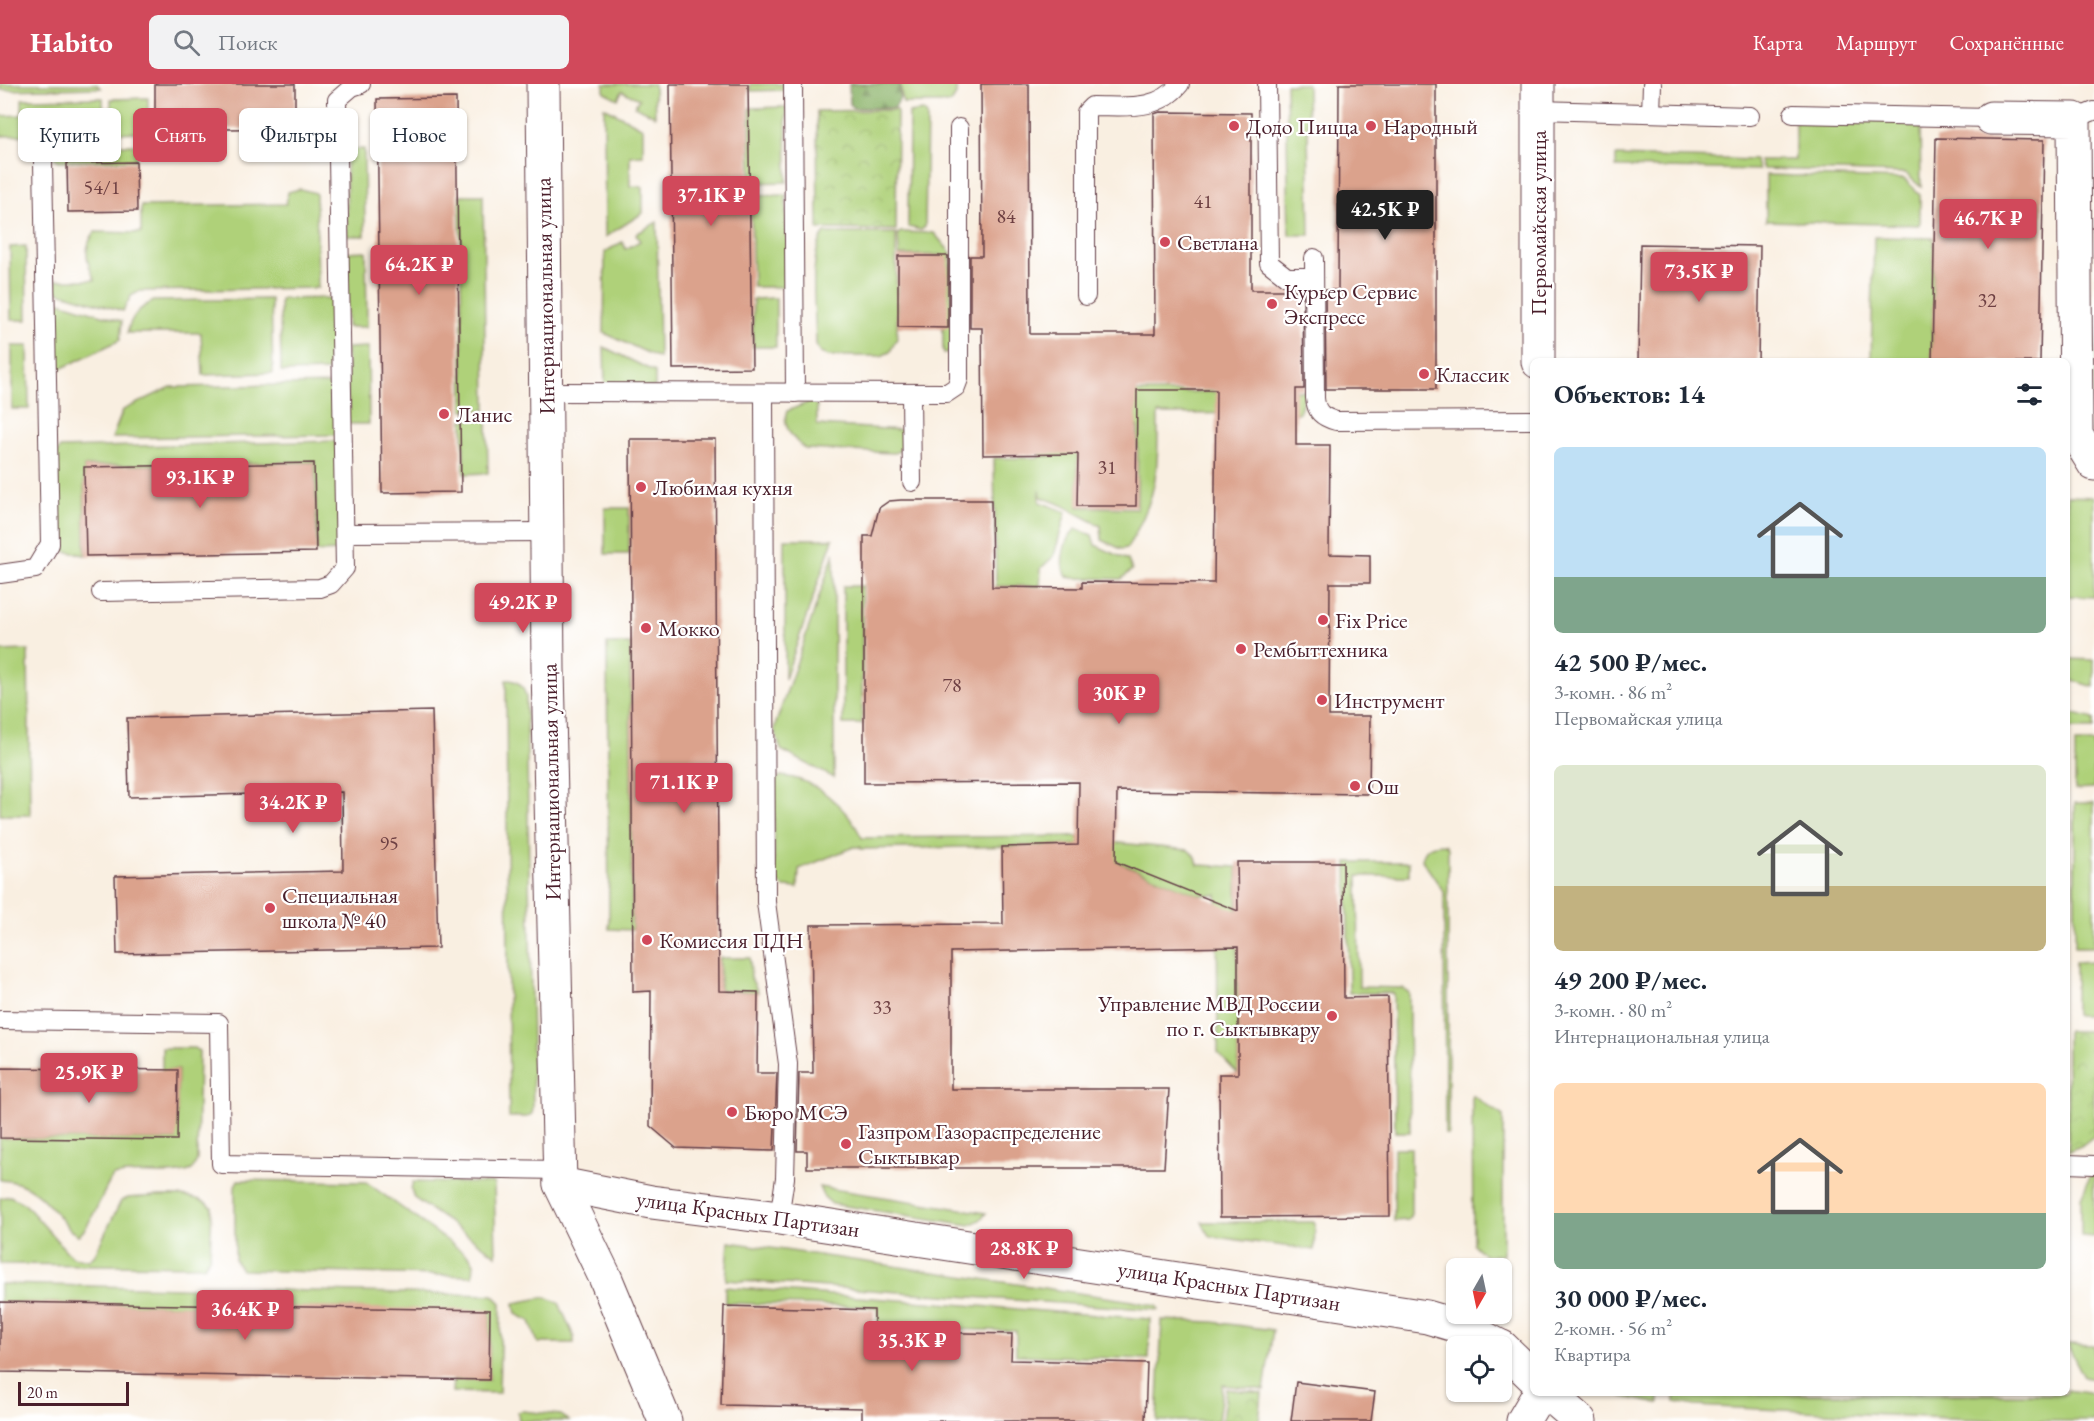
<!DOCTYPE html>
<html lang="ru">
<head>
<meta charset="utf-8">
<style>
	body { margin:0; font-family:"EB Garamond",serif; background:#f2f2f3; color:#1f2937; height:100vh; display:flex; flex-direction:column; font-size:22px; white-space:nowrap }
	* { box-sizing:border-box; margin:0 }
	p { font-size:20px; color:#747a83 }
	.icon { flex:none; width:33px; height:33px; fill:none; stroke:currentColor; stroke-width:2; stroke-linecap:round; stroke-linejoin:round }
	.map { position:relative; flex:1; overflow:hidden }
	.side { position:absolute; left:1530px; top:274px; width:540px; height:1038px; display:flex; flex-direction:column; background:#fff; border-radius:9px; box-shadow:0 2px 4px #0004 }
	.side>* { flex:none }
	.guide { position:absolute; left:18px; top:24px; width:570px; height:54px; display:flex; gap:12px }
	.needle { width:39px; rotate:189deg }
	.fabs { position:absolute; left:1446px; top:1174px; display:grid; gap:12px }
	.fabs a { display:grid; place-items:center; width:66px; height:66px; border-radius:9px; background:#fff; box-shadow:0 2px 4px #0004; font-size:30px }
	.scale { position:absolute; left:18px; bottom:15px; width:111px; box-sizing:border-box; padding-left:6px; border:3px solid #4a1f2b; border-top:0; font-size:16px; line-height:21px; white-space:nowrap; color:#4a1f2b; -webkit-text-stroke:4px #fff; paint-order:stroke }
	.price { position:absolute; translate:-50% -51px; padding:0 14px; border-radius:6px; background:#d1495b; color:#fff; font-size:20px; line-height:39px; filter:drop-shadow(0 2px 3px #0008) }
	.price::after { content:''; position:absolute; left:50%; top:36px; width:18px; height:14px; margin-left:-9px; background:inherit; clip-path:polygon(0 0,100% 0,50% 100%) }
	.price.selected { background:#222; color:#fff }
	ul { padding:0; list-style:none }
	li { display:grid; align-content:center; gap:12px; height:318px; padding:0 24px }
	li span { display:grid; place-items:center; height:186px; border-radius:9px; color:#555 }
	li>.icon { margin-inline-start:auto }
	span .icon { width:108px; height:108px; fill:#fffc; stroke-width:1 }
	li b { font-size:26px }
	h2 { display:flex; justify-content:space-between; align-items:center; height:72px; padding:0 24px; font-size:26px }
	.pill { padding:0 21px; border-radius:9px; background:#fff; box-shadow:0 2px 4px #0004; font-size:21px; line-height:54px }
	.pill.selected { background:#d1495b; color:#fff }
	header { display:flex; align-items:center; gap:36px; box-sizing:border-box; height:84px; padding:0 30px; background:#d1495b; color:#fff }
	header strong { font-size:28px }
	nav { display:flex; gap:33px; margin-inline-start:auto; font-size:21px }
	.search { width:420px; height:54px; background:#f2f2f3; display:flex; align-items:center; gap:15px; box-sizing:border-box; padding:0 21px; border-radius:9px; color:#747a83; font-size:22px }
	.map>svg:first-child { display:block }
	.green { fill:#afd179; stroke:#7c7852; stroke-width:1.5; fill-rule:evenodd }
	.forest { fill:url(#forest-firs); stroke:#6a694a; stroke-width:1.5 }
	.park { fill:url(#park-crowns); stroke:#7c7852; stroke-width:1.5 }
	.building { fill:#dba28c }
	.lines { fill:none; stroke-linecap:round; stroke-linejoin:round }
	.service-casing { stroke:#643e46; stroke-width:20 }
	.minor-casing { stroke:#643e46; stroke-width:35 }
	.tertiary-casing { stroke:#643e46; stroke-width:35 }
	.service { stroke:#fff; stroke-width:18 }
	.minor { stroke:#fff; stroke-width:33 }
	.tertiary { stroke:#fff; stroke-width:33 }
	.poi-dot { fill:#d1495b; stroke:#fff; stroke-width:2 }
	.labels { text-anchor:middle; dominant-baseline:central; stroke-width:4.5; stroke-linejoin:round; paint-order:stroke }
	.number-label { font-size:20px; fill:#6e4043 }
	.poi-label { font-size:22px; fill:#4a1f2b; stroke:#fff; text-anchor:start }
	.street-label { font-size:22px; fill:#4a1f2b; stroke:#fff }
</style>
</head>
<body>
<header>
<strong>Habito</strong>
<div class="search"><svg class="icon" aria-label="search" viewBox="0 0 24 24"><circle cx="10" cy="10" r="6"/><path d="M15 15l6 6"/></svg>Поиск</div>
<nav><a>Карта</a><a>Маршрут</a><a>Сохранённые</a></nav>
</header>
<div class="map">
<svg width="2094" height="1337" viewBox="0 0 2094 1337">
	<defs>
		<pattern id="forest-firs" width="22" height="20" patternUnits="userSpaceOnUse" patternTransform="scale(1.5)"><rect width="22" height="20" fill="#8bb369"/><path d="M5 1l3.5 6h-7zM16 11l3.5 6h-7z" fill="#749157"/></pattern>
		<pattern id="park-crowns" width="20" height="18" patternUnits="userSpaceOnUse" patternTransform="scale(1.5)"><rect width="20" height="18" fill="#afd179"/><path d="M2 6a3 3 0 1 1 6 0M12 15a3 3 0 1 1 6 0" fill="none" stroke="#98b369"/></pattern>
	</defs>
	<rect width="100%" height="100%" fill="#fff"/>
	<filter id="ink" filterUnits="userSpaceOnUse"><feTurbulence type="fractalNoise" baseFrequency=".0167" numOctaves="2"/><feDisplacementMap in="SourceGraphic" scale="12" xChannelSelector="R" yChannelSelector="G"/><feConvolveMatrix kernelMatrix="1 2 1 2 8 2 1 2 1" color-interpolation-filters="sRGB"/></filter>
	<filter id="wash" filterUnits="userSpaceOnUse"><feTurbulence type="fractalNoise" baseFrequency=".008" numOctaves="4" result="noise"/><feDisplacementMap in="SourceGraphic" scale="24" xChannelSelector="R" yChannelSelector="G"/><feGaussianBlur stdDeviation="1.35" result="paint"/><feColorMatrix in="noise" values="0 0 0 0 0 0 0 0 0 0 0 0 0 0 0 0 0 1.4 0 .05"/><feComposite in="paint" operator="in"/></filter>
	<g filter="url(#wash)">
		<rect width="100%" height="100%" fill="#f9efe1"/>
		<!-- green -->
		<g class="green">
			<polygon points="0,0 96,0 101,4 0,6"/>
			<polygon points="604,0 654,0 655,32 635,22 639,15 622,7 618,15 604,8"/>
			<polygon points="750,0 787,0 787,6 750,7"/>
			<polygon points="900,0 956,0 956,11 951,19 903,19"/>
			<polygon points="1286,0 1307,0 1310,151 1289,151"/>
			<polygon points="103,14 104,49 0,52 0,32 22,31 22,15"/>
			<polygon points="148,14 148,48 111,49 111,15"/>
			<polygon points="604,23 643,44 643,71 630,72 630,102 643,103 643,129 605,153"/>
			<polygon points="786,23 787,98 751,99 750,24"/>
			<polygon points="923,27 927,31 925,143 921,146 908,143 909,29"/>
			<polygon points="1795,33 1920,36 1921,103 1905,89 1763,85 1759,76 1795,76"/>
			<polygon points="47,61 136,61 136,76 59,77 48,69"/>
			<polygon points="364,65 365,152 347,152 346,66"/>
			<polygon points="1616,72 1755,76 1759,86 1616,83"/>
			<polygon points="1766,91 1904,95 1920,110 1920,141 1766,137"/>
			<path d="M300 105 316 109 318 204 140 207 131 212 123 227 55 207 56 196H95C87 180 82 164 95 148L141 149V122L286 120 288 108Z"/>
			<polygon points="460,111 483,111 486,326 463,326"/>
			<polygon points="786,111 788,203 753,203 751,112"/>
			<polygon points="657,138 659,274 604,249 605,168 622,158 626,165 640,157 636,150"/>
			<polygon points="901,148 934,149 951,169 951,268 944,269 943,266 942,171 899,171 898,150"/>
			<path d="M825 149H896L897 254 890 268 881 272H828L820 269 816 261C816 233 807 170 825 149Z"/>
			<polygon points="1874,153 1934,154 1932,277 1871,277"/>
			<polygon points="26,162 27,236 11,236 10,163"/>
			<polygon points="366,167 367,243 347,243 346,168"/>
			<polygon points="334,214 335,287 281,288 280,215"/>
			<polygon points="776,214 776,263 753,263 753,215"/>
			<polygon points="50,215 122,237 120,256 52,289"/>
			<path d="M271 215 273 289 203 291 201 249H127C131 233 138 224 154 217Z"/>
			<polygon points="2094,235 2094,348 2091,348 2091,240"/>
			<polygon points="12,262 28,262 29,325 12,325"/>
			<polygon points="368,263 369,340 348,340 347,264"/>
			<polygon points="604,263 655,288 655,303 605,303"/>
			<polygon points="337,300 337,351 112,354 123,326 171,303"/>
			<path d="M1306 307 1299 329 1158 330C1158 388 1158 413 1127 464L1121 465 1102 456 1101 442 1062 421 1041 413 1040 406V418L1066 428 1054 472 1041 484 1040 502H996L994 374H1040V333L1031 309ZM1077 342 1138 343 1137 424 1078 423Z"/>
			<path d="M812 317 817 322V341L903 346 905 363 895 369 805 365C794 356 781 342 787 327Z"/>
			<polygon points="487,335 488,389 464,390 463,336"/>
			<polygon points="337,357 340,467 317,468 315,378 84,382 85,471 59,466 55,459 56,370 60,364"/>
			<polygon points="2067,412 2094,413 2094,513 2067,512"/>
			<rect x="605" y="424" width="24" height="46"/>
			<path d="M1076 445 1092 451 1095 461 1128 476 1132 486 1121 495 1072 494 1065 491C1059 476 1064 454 1076 445Z"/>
			<polygon points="785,455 833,455 785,595"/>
			<polygon points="834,469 834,694 781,666 774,645"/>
			<rect x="843" y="502" width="19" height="138"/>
			<polygon points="607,560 630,560 632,846 609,845"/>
			<polygon points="28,566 30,731 0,731 0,567"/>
			<polygon points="2067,575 2094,576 2094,603 2067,595"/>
			<path d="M506 596C517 595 524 602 526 613L533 1024 532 1030 527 1033H509Z"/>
			<polygon points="2067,628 2094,635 2094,645 2067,645"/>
			<polygon points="2075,659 2094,659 2094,705 2075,706"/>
			<path d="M780 692C815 694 848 724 862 754L1074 752 1082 755 1188 766 1196 773 1198 781 1237 783 1238 990 1218 969 1217 811H1198L1075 761 861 765V763H854L799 785 798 804 784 803 774 795V698Z"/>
			<rect x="2075" y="719" width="19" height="144"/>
			<path d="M1445 760 1448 764V1050H1445L1444 808 1422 776C1424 762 1433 760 1445 760Z"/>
			<polygon points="1347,778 1409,778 1409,792 1358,792 1359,903 1403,904 1409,909 1410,1048 1395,1048 1393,909 1349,909"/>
			<polygon points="720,874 750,874 751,894 758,908 720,906"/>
			<polygon points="2094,877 2094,931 2075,931 2075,878"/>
			<path d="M162 964H194L199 967 197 1076 192 1086C168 1095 139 1085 113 1092 105 1103 87 1150 78 1151L71 1147C50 1123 35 1097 0 1096V1054L176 1056 178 986H162Z"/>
			<polygon points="1472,1011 1503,1032 1503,1171 1484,1171 1473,1160"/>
			<polygon points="1394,1064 1411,1064 1411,1130 1408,1136 1394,1137"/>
			<polygon points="2091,1090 2094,1090 2094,1153 2081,1152 2081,1114"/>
			<polygon points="238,1096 366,1098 470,1173 474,1179 473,1192 241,1186 235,1176 235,1102"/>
			<polygon points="413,1098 494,1099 496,1171 414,1114 411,1105"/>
			<polygon points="819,1103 986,1129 980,1136 970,1141 832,1120 823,1112"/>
			<path d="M10 1112 25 1120 67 1168 73 1173 89 1176 94 1172 121 1117 128 1114C152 1113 193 1106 212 1123L210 1173 204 1182 0 1180V1114Z"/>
			<polygon points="1202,1138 1313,1138 1315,1139 1314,1166 1209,1152"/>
			<polygon points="729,1158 1126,1216 1157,1222 1159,1226 726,1196"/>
			<polygon points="0,1200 493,1211 501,1219 499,1309 452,1308 453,1296 489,1296 490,1227 0,1218"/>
			<polygon points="725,1203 1150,1235 1149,1275 1016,1271 1016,1247 878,1243 877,1223 725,1219"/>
			<polygon points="546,1213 559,1219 574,1253 574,1259 538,1259 530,1237 516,1230 514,1219"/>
			<polygon points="1162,1236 1213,1238 1273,1246 1264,1306 1223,1301 1218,1337 1157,1337"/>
			<polygon points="2067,1260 2094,1261 2094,1295 2084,1293"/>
			<polygon points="2067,1306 2094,1310 2094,1337 2012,1337 1695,1322 1675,1318 1675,1310 2067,1310"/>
			<polygon points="1619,1310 1659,1310 1659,1320 1622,1312"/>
			<polygon points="522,1327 561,1331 569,1337 519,1337 518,1328"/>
		</g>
		<!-- forest -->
		<polygon class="forest" points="849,0 900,0 900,14 895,24 853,24 850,20"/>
		<!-- park -->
		<g class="park">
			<polygon points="897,26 896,146 818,145 817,27"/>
			<polygon points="2067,947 2094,947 2094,1052 2081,1062 2068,1067"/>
			<polygon points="1226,1305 1262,1309 1259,1337 1222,1337"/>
		</g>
		<g id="blocks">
			<!-- building -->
			<g class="building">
				<polygon points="155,0 295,0 295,44 155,46"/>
				<polygon points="670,0 748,0 752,284 673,285"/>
				<polygon points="981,0 1029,0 1030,250 1155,250 1154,30 1160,28 1251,29 1251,206 1303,206 1304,305 1296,305 1296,361 1330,361 1329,470 1370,471 1370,499 1330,499 1329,632 1370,632 1369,710 1117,707 1116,778 1238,827 1237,778 1343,778 1344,914 1388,913 1390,1132 1220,1133 1219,990 1238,990 1238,863 951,868 951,1005 1169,1005 1164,1084 807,1084 807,1067 797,1067 799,989 813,989 811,841 1003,840 1002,763 1078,761 1079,698 864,699 864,452 872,452 879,424 889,417 901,416 991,416 992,503 1082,504 1082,498 1214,499 1216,306 1137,306 1136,422 1077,422 1078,370 983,371 982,244 970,244 970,172 982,172"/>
				<polygon points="1339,0 1436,0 1436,305 1326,305 1325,206 1338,206"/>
				<polygon points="456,14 461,408 382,409 377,15"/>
				<polygon points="1936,54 2044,56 2040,278 1932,278"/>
				<polygon points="136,78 137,127 68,128 67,79"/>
				<polygon points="1640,160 1760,162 1758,278 1638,278"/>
				<polygon points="898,172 948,172 948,244 898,243"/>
				<polygon points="630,355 715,355 719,907 758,908 757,989 777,989 774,1067 676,1064 650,1042 651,907 633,908"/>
				<polygon points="314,379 316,468 86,472 84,383"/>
				<polygon points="432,627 438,864 117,870 115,792 343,787 342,708 129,713 127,634"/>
				<polygon points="0,984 178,986 177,1056 0,1054"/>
				<polygon points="0,1218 490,1226 489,1296 0,1288"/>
				<polygon points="724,1222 874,1226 874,1247 1012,1250 1011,1276 1147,1279 1145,1337 862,1337 862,1324 721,1321"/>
				<polygon points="1296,1298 1375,1308 1371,1337 1291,1337"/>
			</g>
		</g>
	</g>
	<g filter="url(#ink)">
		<use href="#blocks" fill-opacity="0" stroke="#643e46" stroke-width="1.5"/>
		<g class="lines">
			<defs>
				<g id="service">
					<polyline points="793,0 795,309"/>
					<polyline points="1267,0 1269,179 1287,193 1314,193"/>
					<polyline points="1538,26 1750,32"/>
					<polyline points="1651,29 1652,0"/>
					<polyline points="1793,30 1991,34"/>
					<polyline points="2074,35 2094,27"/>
					<path d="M1314 174 1315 314C1316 328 1322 333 1336 337L1533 336"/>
					<path d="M1086 212V28L1092 22C1125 22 1157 28 1180 0"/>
					<polyline points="546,308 947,309 956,303 959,295 959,44"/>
					<polyline points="764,309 766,818 788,980 785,1094 779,1134"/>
					<polyline points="911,309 912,398"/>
					<polyline points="345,449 547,448"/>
					<polyline points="0,490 35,485 50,460 43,78"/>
					<polyline points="101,508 320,504 331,500 345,484 337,16 352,3 361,0"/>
					<polyline points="0,936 219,939 221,1080 559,1086"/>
					<polyline points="2067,1080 2094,1081"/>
				</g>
				<g id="minor">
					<polyline points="1991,34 2074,35 2076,351 2094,380"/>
					<polyline points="1523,1337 1539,1310"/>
				</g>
				<g id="tertiary">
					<polyline points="543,0 548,585 560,1100 605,1193 665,1337"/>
					<polyline points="1538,278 1538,0"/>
					<polyline points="560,1100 651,1118 779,1134 1427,1233 1468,1245 1501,1263"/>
					<polyline points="1502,1263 1533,1293"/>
					<polyline points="1549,1310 1580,1337"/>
				</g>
			</defs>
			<!-- service casing -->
			<use href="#service" class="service-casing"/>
			<!-- minor casing -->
			<use href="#minor" class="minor-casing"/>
			<!-- tertiary casing -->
			<use href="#tertiary" class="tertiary-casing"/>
			<!-- service -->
			<use href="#service" class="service"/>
			<!-- minor -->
			<use href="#minor" class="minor"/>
			<!-- tertiary -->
			<use href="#tertiary" class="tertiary"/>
		</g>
	</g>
	<!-- markers -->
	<g class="poi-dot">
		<circle cx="1234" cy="42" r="6"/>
		<circle cx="1371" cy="42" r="6"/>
		<circle cx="1165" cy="158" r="6"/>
		<circle cx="1272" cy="220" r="6"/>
		<circle cx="1424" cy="290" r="6"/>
		<circle cx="444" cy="330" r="6"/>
		<circle cx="641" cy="403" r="6"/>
		<circle cx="1323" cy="536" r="6"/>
		<circle cx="646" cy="544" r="6"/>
		<circle cx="1241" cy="565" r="6"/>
		<circle cx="1322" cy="616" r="6"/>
		<circle cx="1355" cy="702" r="6"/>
		<circle cx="270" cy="824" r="6"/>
		<circle cx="647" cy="856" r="6"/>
		<circle cx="1332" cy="932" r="6"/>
		<circle cx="732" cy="1028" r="6"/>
		<circle cx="846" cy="1060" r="6"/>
	</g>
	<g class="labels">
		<!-- number labels -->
		<g class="number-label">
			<text x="102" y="103">54/1</text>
			<text x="1203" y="117">41</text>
			<text x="1006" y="132">84</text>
			<text x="1987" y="216">32</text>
			<text x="1107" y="383">31</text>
			<text x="952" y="601">78</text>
			<text x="389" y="759">95</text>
			<text x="882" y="923">33</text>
		</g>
		<!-- poi labels -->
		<g class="poi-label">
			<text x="1246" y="42">Додо Пицца</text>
			<text x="1383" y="42">Народный</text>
			<text x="1177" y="158">Светлана</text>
			<text x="1284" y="207">Курьер Сервис<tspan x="1284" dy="25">Экспресс</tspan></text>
			<text x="1436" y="290">Классик</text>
			<text x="456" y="330">Ланис</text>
			<text x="653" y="403">Любимая кухня</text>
			<text x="1335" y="536">Fix Price</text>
			<text x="658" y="544">Мокко</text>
			<text x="1253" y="565">Рембыттехника</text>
			<text x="1334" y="616">Инструмент</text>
			<text x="1367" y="702">Ош</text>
			<text x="282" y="811">Специальная<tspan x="282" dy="25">школа № 40</tspan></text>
			<text x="659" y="856">Комиссия ПДН</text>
			<text x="1320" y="919" text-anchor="end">Управление МВД России<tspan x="1320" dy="25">по г. Сыктывкару</tspan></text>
			<text x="744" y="1028">Бюро МСЭ</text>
			<text x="858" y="1047">Газпром Газораспределение<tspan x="858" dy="25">Сыктывкар</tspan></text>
		</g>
		<!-- street labels -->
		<g class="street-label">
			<text transform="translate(1538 139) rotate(-90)">Первомайская улица</text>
			<text transform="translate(545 212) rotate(-91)">Интернациональная улица</text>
			<text transform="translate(551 698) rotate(-91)">Интернациональная улица</text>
			<text transform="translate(748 1130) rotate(8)">улица Красных Партизан</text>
			<text transform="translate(1229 1202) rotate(9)">улица Красных Партизан</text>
		</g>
	</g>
</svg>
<div class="fabs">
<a><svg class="needle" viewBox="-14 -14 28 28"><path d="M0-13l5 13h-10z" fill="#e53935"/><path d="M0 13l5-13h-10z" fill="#747a83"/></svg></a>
<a><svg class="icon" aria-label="locate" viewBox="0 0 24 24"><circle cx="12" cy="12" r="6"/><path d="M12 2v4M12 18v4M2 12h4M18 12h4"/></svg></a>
</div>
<div class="scale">20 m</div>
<b class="price" style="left:711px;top:143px">37.1K ₽</b>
<b class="price selected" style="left:1385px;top:157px">42.5K ₽</b>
<b class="price" style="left:1988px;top:166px">46.7K ₽</b>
<b class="price" style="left:419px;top:212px">64.2K ₽</b>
<b class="price" style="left:1699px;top:219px">73.5K ₽</b>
<b class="price" style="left:200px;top:425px">93.1K ₽</b>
<b class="price" style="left:523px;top:550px">49.2K ₽</b>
<b class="price" style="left:1119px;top:641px">30K ₽</b>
<b class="price" style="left:684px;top:730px">71.1K ₽</b>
<b class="price" style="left:293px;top:750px">34.2K ₽</b>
<b class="price" style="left:89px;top:1020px">25.9K ₽</b>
<b class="price" style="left:1024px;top:1196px">28.8K ₽</b>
<b class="price" style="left:245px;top:1257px">36.4K ₽</b>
<b class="price" style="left:912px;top:1288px">35.3K ₽</b>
<div class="guide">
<a class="pill">Купить</a>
<a class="pill selected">Снять</a>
<a class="pill">Фильтры</a>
<a class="pill">Новое</a>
</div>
<section class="side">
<h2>Объектов: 14<svg class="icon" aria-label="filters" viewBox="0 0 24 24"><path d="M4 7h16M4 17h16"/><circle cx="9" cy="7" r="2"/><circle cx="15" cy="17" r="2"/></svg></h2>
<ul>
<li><span style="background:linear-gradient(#bfe0f5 70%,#7fa58c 0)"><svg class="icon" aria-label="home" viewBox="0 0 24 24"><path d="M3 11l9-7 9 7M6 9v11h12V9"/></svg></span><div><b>42 500 ₽/мес.</b><p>3-комн. · 86 m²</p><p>Первомайская улица</p></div></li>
<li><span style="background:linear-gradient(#dfe7d0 65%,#c2b280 0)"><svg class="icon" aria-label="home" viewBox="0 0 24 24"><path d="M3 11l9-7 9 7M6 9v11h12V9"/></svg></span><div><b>49 200 ₽/мес.</b><p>3-комн. · 80 m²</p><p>Интернациональная улица</p></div></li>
<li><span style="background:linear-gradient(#ffd9b3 70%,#7fa58c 0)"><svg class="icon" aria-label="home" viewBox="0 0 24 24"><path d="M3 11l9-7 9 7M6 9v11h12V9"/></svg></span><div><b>30 000 ₽/мес.</b><p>2-комн. · 56 m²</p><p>Квартира</p></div></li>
</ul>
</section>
</div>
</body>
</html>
